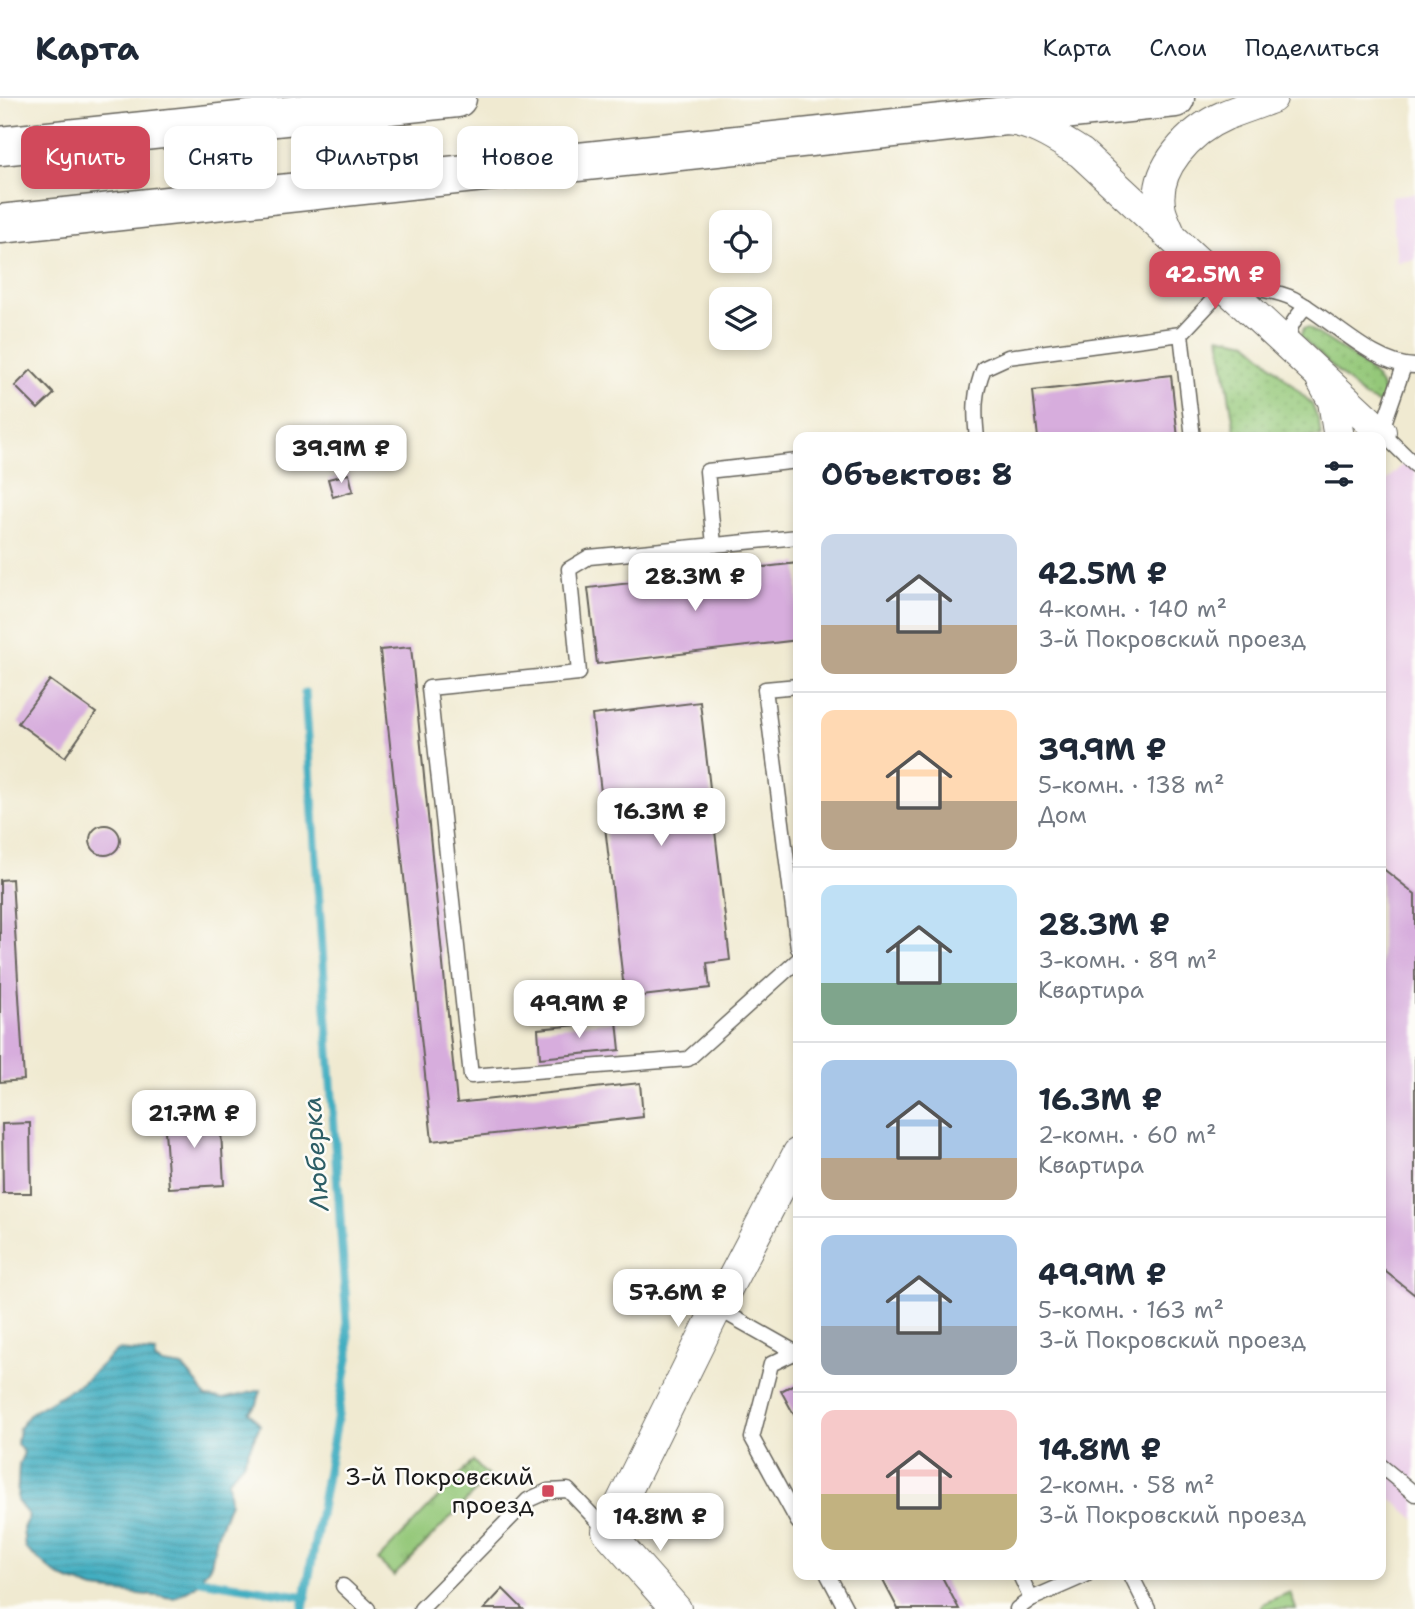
<!DOCTYPE html>
<html lang="ru">
<head>
<meta charset="utf-8">
<style>
	body { margin:0; font-family:"Shantell Sans",sans-serif; background:#f6f6f7; color:#1f2937; height:100vh; display:flex; flex-direction:column; font-size:26px; white-space:nowrap }
	* { box-sizing:border-box; margin:0 }
	p { font-size:23px; color:#747a83 }
	.icon { flex:none; width:38px; height:38px; fill:none; stroke:currentColor; stroke-width:2; stroke-linecap:round; stroke-linejoin:round }
	.map { position:relative; flex:1; overflow:hidden }
	.panel { position:absolute; left:793px; top:334px; width:593px; height:1148px; display:flex; flex-direction:column; background:#fff; border-radius:14px; box-shadow:0 4px 10px #0003 }
	.panel>* { flex:none }
	.top-card { position:absolute; left:21px; top:28px; width:665px; height:63px; display:flex; gap:14px }
	.buttons { position:absolute; left:709px; top:112px; display:grid; gap:14px }
	.buttons a { display:grid; place-items:center; width:63px; height:63px; border-radius:14px; background:#fff; box-shadow:0 4px 10px #0003; font-size:35px }
	.price { position:absolute; translate:-50% -60px; padding:0 16px; border-radius:14px; background:#fff; color:#222; font-size:23px; line-height:46px; filter:drop-shadow(0 2px 4px #0008) }
	.price::after { content:''; position:absolute; left:50%; top:42px; width:21px; height:16px; margin-left:-10px; background:inherit; clip-path:polygon(0 0,100% 0,50% 100%) }
	.price.on { background:#d1495b; color:#fff }
	ul { padding:0; list-style:none }
	li { display:flex; align-items:center; gap:21px; height:175px; padding:0 28px }
	li+li { border-top:2px solid #e0e1e3 }
	li span { display:grid; place-items:center; flex:none; width:196px; height:140px; border-radius:14px; color:#555 }
	li>.icon { margin-inline-start:auto }
	span .icon { width:84px; height:84px; fill:#fffc; stroke-width:1 }
	li b { font-size:30px }
	h2 { display:flex; justify-content:space-between; align-items:center; height:84px; padding:0 28px; font-size:30px }
	.tag { padding:0 24px; border-radius:14px; background:#fff; box-shadow:0 4px 10px #0003; font-size:24px; line-height:63px }
	.tag.on { background:#d1495b; color:#fff }
	header { display:flex; align-items:center; gap:42px; box-sizing:border-box; height:98px; padding:0 35px; background:#fff; border-bottom:2px solid #e0e1e3 }
	header strong { font-size:33px }
	nav { display:flex; gap:38px; margin-inline-start:auto; font-size:24px }
	.map>svg:first-child { display:block }
	.built { fill:#ecd1ea }
	.grass { fill:url(#grass-dots); stroke:#58724a; stroke-width:2 }
	.park { fill:url(#park-tufts); stroke:#58724a; stroke-width:2 }
	.water { fill:url(#water-rules); stroke:#2f656e; stroke-width:2 }
	.lines { fill:none; stroke-linecap:round; stroke-linejoin:round }
	.stream { stroke:#42aec1; stroke-width:9 }
	.building { fill:#d7addd }
	.service-casing { stroke:#66645b; stroke-width:17 }
	.minor-casing { stroke:#66645b; stroke-width:32 }
	.trunk-casing { stroke:#66645b; stroke-width:41 }
	.service { stroke:#fff; stroke-width:14 }
	.minor { stroke:#fff; stroke-width:30 }
	.trunk { stroke:#fff; stroke-width:38 }
	.poi-dot { fill:#d1495b; stroke:#fdfcf7; stroke-width:2.5 }
	.labels { text-anchor:middle; dominant-baseline:central; stroke-width:5; stroke-linejoin:round; paint-order:stroke }
	.poi-label { font-size:24px; fill:#1c1c1c; stroke:#fdfcf7; text-anchor:end }
	.water-label { font-size:26px; font-style:italic; fill:#2d5e66; stroke:#fdfcf7 }
</style>
</head>
<body>
<header>
<strong>Карта</strong>
<nav><a>Карта</a><a>Слои</a><a>Поделиться</a></nav>
</header>
<div class="map">
<svg width="1415" height="1511" viewBox="0 0 1415 1511">
	<defs>
		<pattern id="grass-dots" width="8" height="8" patternUnits="userSpaceOnUse" patternTransform="scale(1.75)"><rect width="8" height="8" fill="#94c879"/><path d="M2 2h.1M6 6h.1" fill="none" stroke="#7fab68" stroke-width="1.8" stroke-linecap="round"/></pattern>
		<pattern id="park-tufts" width="24" height="20" patternUnits="userSpaceOnUse" patternTransform="scale(1.75)"><rect width="24" height="20" fill="#94c879"/><path d="M3 7l-1-3M5 7V3M7 7l1-3M15 17l-1-3M17 17v-4M19 17l1-3" fill="none" stroke="#7fab68"/></pattern>
		<pattern id="water-rules" width="6" height="5" patternUnits="userSpaceOnUse" patternTransform="scale(1.75)"><rect width="6" height="5" fill="#42aec1"/><path d="M0 2.5h6" fill="none" stroke="#368d9c"/></pattern>
	</defs>
	<rect width="100%" height="100%" fill="#fdfcf7"/>
	<filter id="ink" filterUnits="userSpaceOnUse"><feTurbulence type="fractalNoise" baseFrequency=".0143" numOctaves="2"/><feDisplacementMap in="SourceGraphic" scale="14" xChannelSelector="R" yChannelSelector="G"/><feConvolveMatrix kernelMatrix="1 2 1 2 8 2 1 2 1" color-interpolation-filters="sRGB"/></filter>
	<filter id="wash" filterUnits="userSpaceOnUse"><feTurbulence type="fractalNoise" baseFrequency=".00686" numOctaves="4" result="noise"/><feDisplacementMap in="SourceGraphic" scale="28" xChannelSelector="R" yChannelSelector="G"/><feGaussianBlur stdDeviation="1.57" result="paint"/><feColorMatrix in="noise" values="0 0 0 0 0 0 0 0 0 0 0 0 0 0 0 0 0 1.4 0 .05"/><feComposite in="paint" operator="in"/></filter>
	<g filter="url(#wash)">
		<rect width="100%" height="100%" fill="#f0ead1"/>
		<!-- built -->
		<g class="built">
			<polygon points="1415,95 1415,162 1397,164 1391,98"/>
			<polygon points="1415,354 1415,1421 1381,1392 1381,388"/>
		</g>
		<!-- grass -->
		<g class="grass">
			<path d="M1304 230H1309C1331 245 1387 274 1385 303L1380 306 1364 299 1300 238Z"/>
			<polygon points="1219,238 1248,244 1312,306 1319,324 1321,339 1236,339"/>
		</g>
		<!-- park -->
		<g class="park">
			<polygon points="473,1363 489,1379 394,1478 378,1462"/>
			<polygon points="1290,1494 1296,1511 1260,1511 1262,1506"/>
		</g>
		<!-- water -->
		<polygon class="water" points="117,1252 156,1255 155,1262 163,1266 183,1269 198,1286 206,1299 223,1301 261,1292 257,1306 249,1314 260,1327 243,1365 228,1382 230,1404 217,1438 211,1466 195,1488 174,1500 94,1491 58,1478 25,1450 23,1430 29,1418 17,1403 19,1366 24,1355 17,1346 19,1330 31,1315 83,1284"/>
		<g class="lines">
			<!-- stream -->
			<g class="stream">
				<polyline points="200,1482 306,1499"/>
				<polyline points="303,1511 349,1255 305,595"/>
			</g>
		</g>
		<g id="blocks">
			<!-- building -->
			<g class="building">
				<polygon points="31,272 54,296 38,311 15,288"/>
				<polygon points="1171,277 1178,340 1038,340 1033,293"/>
				<polygon points="349,376 353,393 333,399 328,381"/>
				<polygon points="798,465 798,542 597,566 588,490"/>
				<polygon points="411,549 457,1005 640,985 643,1019 432,1043 380,552"/>
				<polygon points="50,582 96,615 65,659 18,625"/>
				<polygon points="700,604 730,862 707,865 710,890 625,900 592,617"/>
				<circle cx="105" cy="742" r="15"/>
				<polygon points="1381,769 1415,796 1415,1197 1381,1170"/>
				<polygon points="12,781 24,982 0,984 0,782"/>
				<polygon points="617,923 620,952 540,960 538,931"/>
				<polygon points="220,1015 224,1087 169,1090 164,1018"/>
				<polygon points="30,1025 31,1095 3,1095 2,1026"/>
				<polygon points="798,1284 798,1324 781,1293"/>
				<polygon points="880,1477 941,1477 959,1511 898,1511"/>
				<polygon points="503,1491 523,1511 484,1511"/>
			</g>
		</g>
	</g>
	<g filter="url(#ink)">
		<use href="#blocks" fill-opacity="0" stroke="#66645b" stroke-width="2"/>
		<g class="lines">
			<defs>
				<g id="service">
					<path d="M1232 183C1252 192 1274 191 1294 201 1330 220 1374 268 1415 268"/>
					<polyline points="1181,236 1193,340"/>
					<path d="M1291 247C1286 229 1295 221 1306 208"/>
					<polyline points="1404,268 1381,334 1415,367"/>
					<path d="M977 340C974 313 974 294 984 270L1008 259 1181 236 1226 188"/>
					<polyline points="798,439 589,459 569,471 579,575 429,590 471,978 688,961 798,862"/>
					<polyline points="714,447 707,373 798,363"/>
					<polyline points="798,588 765,591 798,850"/>
					<polyline points="717,1210 795,1254"/>
					<polyline points="798,1253 771,1266 752,1340 798,1424"/>
					<polyline points="1381,1368 1415,1396"/>
					<polyline points="828,1477 846,1511"/>
					<polyline points="1020,1477 1031,1501"/>
					<polyline points="1131,1477 1148,1511"/>
					<polyline points="343,1488 368,1511"/>
					<polyline points="421,1511 528,1402 548,1393 568,1392 607,1433"/>
					<polyline points="1017,1511 1031,1501 1086,1477"/>
				</g>
				<g id="minor">
					<path d="M1005 22C1033 23 1058 41 1081 55L1381 334 1376 340"/>
					<path d="M1171 138C1168 130 1163 121 1161 113 1151 71 1191 32 1226 17 1241 11 1257 6 1272 0"/>
					<polyline points="1322,283 1333,303 1339,340"/>
					<polyline points="676,1511 607,1433 717,1210 798,1055"/>
				</g>
				<g id="trunk">
					<polyline points="0,48 457,0"/>
					<polyline points="0,126 1175,0"/>
				</g>
			</defs>
			<!-- service casing -->
			<use href="#service" class="service-casing"/>
			<!-- minor casing -->
			<use href="#minor" class="minor-casing"/>
			<!-- trunk casing -->
			<use href="#trunk" class="trunk-casing"/>
			<!-- service -->
			<use href="#service" class="service"/>
			<!-- minor -->
			<use href="#minor" class="minor"/>
			<!-- trunk -->
			<use href="#trunk" class="trunk"/>
		</g>
	</g>
	<!-- markers -->
	<rect class="poi-dot" x="541" y="1386" width="14" height="14" rx="3.5"/>
	<g class="labels">
		<!-- poi labels -->
		<g class="poi-label">
			<text x="534" y="1379">3-й Покровский<tspan x="534" dy="28">проезд</tspan></text>
		</g>
		<!-- water labels -->
		<g class="water-label">
			<text transform="translate(315 1056) rotate(-94)">Люберка</text>
		</g>
	</g>
</svg>
<div class="buttons">
<a><svg class="icon" aria-label="locate" viewBox="0 0 24 24"><circle cx="12" cy="12" r="6"/><path d="M12 2v4M12 18v4M2 12h4M18 12h4"/></svg></a>
<a><svg class="icon" aria-label="layers" viewBox="0 0 24 24"><path d="M12 4l9 5-9 5-9-5zM3 14l9 5 9-5"/></svg></a>
</div>
<b class="price on" style="left:1215px;top:213px">42.5M ₽</b>
<b class="price" style="left:341px;top:387px">39.9M ₽</b>
<b class="price" style="left:695px;top:515px">28.3M ₽</b>
<b class="price" style="left:661px;top:750px">16.3M ₽</b>
<b class="price" style="left:579px;top:942px">49.9M ₽</b>
<b class="price" style="left:194px;top:1052px">21.7M ₽</b>
<b class="price" style="left:678px;top:1231px">57.6M ₽</b>
<b class="price" style="left:660px;top:1455px">14.8M ₽</b>
<div class="top-card">
<a class="tag on">Купить</a>
<a class="tag">Снять</a>
<a class="tag">Фильтры</a>
<a class="tag">Новое</a>
</div>
<section class="panel">
<h2>Объектов: 8<svg class="icon" aria-label="filters" viewBox="0 0 24 24"><path d="M4 7h16M4 17h16"/><circle cx="9" cy="7" r="2"/><circle cx="15" cy="17" r="2"/></svg></h2>
<ul>
<li><span style="background:linear-gradient(#c9d6e8 65%,#b9a48a 0)"><svg class="icon" aria-label="home" viewBox="0 0 24 24"><path d="M3 11l9-7 9 7M6 9v11h12V9"/></svg></span><div><b>42.5M ₽</b><p>4-комн. · 140 m²</p><p>3-й Покровский проезд</p></div></li>
<li><span style="background:linear-gradient(#ffd9b3 65%,#b9a48a 0)"><svg class="icon" aria-label="home" viewBox="0 0 24 24"><path d="M3 11l9-7 9 7M6 9v11h12V9"/></svg></span><div><b>39.9M ₽</b><p>5-комн. · 138 m²</p><p>Дом</p></div></li>
<li><span style="background:linear-gradient(#bfe0f5 70%,#7fa58c 0)"><svg class="icon" aria-label="home" viewBox="0 0 24 24"><path d="M3 11l9-7 9 7M6 9v11h12V9"/></svg></span><div><b>28.3M ₽</b><p>3-комн. · 89 m²</p><p>Квартира</p></div></li>
<li><span style="background:linear-gradient(#a9c7e8 70%,#b9a48a 0)"><svg class="icon" aria-label="home" viewBox="0 0 24 24"><path d="M3 11l9-7 9 7M6 9v11h12V9"/></svg></span><div><b>16.3M ₽</b><p>2-комн. · 60 m²</p><p>Квартира</p></div></li>
<li><span style="background:linear-gradient(#a9c7e8 65%,#9aa5b1 0)"><svg class="icon" aria-label="home" viewBox="0 0 24 24"><path d="M3 11l9-7 9 7M6 9v11h12V9"/></svg></span><div><b>49.9M ₽</b><p>5-комн. · 163 m²</p><p>3-й Покровский проезд</p></div></li>
<li><span style="background:linear-gradient(#f6c9c9 60%,#c2b280 0)"><svg class="icon" aria-label="home" viewBox="0 0 24 24"><path d="M3 11l9-7 9 7M6 9v11h12V9"/></svg></span><div><b>14.8M ₽</b><p>2-комн. · 58 m²</p><p>3-й Покровский проезд</p></div></li>
</ul>
</section>
</div>
</body>
</html>
